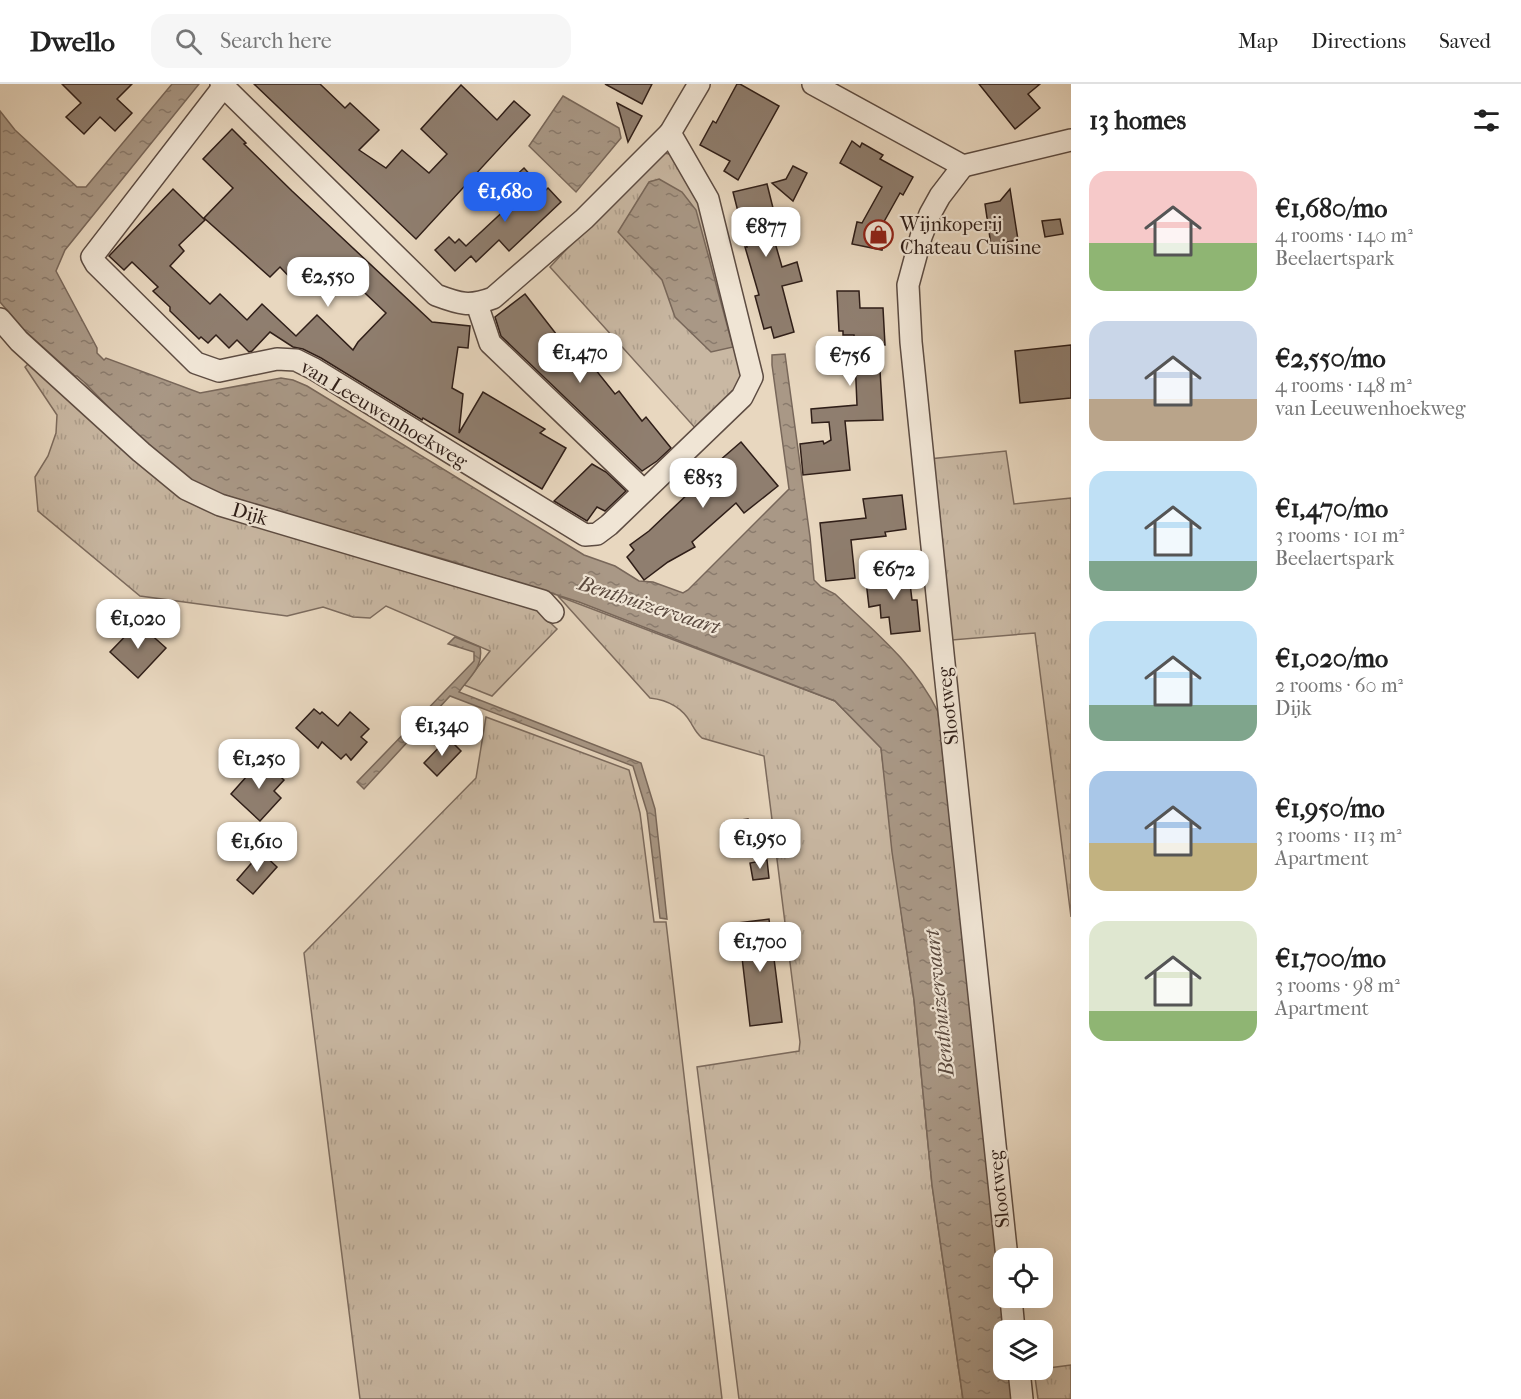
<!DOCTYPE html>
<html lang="en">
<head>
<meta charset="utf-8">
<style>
	body { margin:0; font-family:"IM FELL French Canon",serif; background:#f6f6f6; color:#222; height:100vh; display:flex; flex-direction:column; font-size:22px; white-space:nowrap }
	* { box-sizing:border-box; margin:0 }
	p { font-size:20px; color:#767676 }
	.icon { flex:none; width:33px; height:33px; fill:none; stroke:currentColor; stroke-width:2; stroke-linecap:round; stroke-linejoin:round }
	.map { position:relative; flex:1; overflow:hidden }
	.panel { display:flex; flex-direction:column; background:#fff; width:450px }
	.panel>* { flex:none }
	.buttons { position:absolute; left:993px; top:1164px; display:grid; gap:12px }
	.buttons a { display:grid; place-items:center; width:60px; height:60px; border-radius:12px; background:#fff; box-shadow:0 6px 24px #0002; font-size:30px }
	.price { position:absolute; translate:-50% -51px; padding:0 14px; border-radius:12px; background:#fff; color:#222; font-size:20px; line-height:39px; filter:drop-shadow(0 2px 3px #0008) }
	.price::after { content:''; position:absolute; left:50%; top:36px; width:18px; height:14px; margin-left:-9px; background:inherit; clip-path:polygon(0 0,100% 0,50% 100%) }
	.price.current { background:#2563eb; color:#fff }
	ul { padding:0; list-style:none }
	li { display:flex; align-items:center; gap:18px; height:150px; padding:0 18px }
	li span { display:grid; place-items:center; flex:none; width:168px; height:120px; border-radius:18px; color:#555 }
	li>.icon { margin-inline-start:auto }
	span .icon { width:72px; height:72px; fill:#fffc; stroke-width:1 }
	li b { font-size:26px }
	h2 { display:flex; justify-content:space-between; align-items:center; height:72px; padding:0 18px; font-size:26px }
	header { display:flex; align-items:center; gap:36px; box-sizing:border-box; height:84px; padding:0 30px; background:#fff; border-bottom:2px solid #e0e0e0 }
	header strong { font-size:28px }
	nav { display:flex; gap:33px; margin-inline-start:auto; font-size:21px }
	.search { width:420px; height:54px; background:#f6f6f6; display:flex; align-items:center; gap:15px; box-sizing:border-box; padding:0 21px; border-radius:18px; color:#767676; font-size:22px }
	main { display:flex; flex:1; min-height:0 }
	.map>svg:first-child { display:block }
	.grass { fill:url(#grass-tufts); stroke:#7c6b5e; stroke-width:1.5 }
	.water { fill:url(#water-ripples); stroke:#78675a; stroke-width:1.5 }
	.building { fill:#8f7e6f; stroke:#2f1e18; stroke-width:1.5 }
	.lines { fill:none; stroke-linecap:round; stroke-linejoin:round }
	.minor-casing { stroke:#5d4c42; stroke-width:24 }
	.minor { stroke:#f0e5d5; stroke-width:21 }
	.labels { text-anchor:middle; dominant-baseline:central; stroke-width:4.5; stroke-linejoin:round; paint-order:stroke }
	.poi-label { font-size:20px; fill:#2f1e18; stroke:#f0e5d5; text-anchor:start }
	.street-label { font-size:20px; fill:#2f1e18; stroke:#f0e5d5 }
	.water-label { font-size:21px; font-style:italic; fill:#5a493e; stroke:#f0e5d5 }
</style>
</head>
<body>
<header>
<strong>Dwello</strong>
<div class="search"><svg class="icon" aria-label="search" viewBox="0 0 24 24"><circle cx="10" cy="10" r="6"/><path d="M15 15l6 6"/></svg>Search here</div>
<nav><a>Map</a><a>Directions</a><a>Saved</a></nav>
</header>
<main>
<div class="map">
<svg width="1071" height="1315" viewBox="0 0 1071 1315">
	<defs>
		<pattern id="grass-tufts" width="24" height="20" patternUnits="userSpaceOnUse" patternTransform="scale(1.5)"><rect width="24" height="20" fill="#c9b8a3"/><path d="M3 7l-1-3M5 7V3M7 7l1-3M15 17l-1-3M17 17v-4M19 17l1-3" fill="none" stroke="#ad9e8c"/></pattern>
		<pattern id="water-ripples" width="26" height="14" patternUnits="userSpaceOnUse" patternTransform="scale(1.5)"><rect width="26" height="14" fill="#a99886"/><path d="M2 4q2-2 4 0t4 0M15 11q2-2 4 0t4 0" fill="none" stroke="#8a7b6d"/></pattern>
	</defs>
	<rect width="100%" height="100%" fill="#e8d7bf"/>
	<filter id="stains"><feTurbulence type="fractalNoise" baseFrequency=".00333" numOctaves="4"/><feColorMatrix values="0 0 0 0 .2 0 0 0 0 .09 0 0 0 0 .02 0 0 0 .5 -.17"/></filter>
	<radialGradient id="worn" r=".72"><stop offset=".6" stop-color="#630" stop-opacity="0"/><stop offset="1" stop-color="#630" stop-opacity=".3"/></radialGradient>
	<!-- grass -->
	<g class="grass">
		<polygon points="657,68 676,71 702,124 743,298 697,346 550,183"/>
		<polygon points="29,279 184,415 199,423 330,459 529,519 557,545 492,612 464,601 490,567 386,522 370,534 353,533 323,523 287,532 140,512 38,427 35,393 48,372 56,349 57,331 25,283"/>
		<polygon points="1006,367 1014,420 1071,414 1071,833 1035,549 952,556 929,375"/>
		<path d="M558 512 835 617 881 664 903 842 914 916 932 1101 963 1315H739L697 983 799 967 800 958 764 672 702 654C696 649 695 646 691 639 682 623 667 616 650 614Z"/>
		<polygon points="486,633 629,686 640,729 654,838 666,838 722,1315 360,1315 304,869 476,694"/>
		<polygon points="1071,1281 1071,1315 1038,1315 1034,1286"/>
	</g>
	<!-- water -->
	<g class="water">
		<path d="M172 0H199L65 166 56 187 97 264V269L104 276 106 274 200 309 281 294 293 296 307 302 584 471 615 482 639 497 653 498 683 509 688 506 789 405 772 281V271L785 270 810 453 814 496 821 503 835 510C873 546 915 580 938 628L1007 1246H1004V1286H1011L1015 1315H963L932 1101 914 916 892 768 881 664 835 617 579 518 447 476 292 432 199 403 124 339 84 298 77 292H75L25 247 0 218V27L15 46 77 103H86Z"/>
		<polygon points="563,12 619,44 621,54 576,108 529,62"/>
		<polygon points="659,95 682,108 696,126 733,263 711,268 675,233 662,196 618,148 649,98"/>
		<path d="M455 553 480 563C484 583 469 593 459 608L641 679 655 725 667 835 660 834 647 728 633 682 450 612 364 705 357 698 474 577V568L448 560Z"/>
	</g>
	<!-- building -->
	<g class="building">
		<polygon points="62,0 132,0 117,15 132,29 115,47 100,33 84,50 66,33 81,19"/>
		<polygon points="254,0 320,0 345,24 350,19 379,46 359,66 386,84 402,66 429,89 447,70 421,45 461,1 497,36 514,17 530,31 416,155"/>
		<polygon points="605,0 652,0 642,20"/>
		<polygon points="737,0 740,0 779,22 738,96 724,87 730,77 700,61 713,37 716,39"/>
		<polygon points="979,0 1040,0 1028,10 1040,24 1015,45"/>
		<polygon points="617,19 642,32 628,58"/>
		<polygon points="232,45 246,59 244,60 292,107 432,238 470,242 468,264 458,263 452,304 463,310 459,349 483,308 545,345 540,349 566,364 542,405 423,334 422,336 321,274 303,265 293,263 270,248 252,267 249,268 237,256 229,264 216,251 208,259 201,253 199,255 170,227 170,223 153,207 158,203 132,178 124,186 109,172 173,105 205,136 179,161 184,167 170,182 210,220 220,210 247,236 262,220 296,252 317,231 353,266 358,258 386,229 328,174 299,203 280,183 270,193 204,134 233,104 203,75"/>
		<polygon points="852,57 860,63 862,59 883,71 880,75 913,93 903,111 900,109 881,143 887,145 882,166 852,160 857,138 862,139 882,103 840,79"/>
		<polygon points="793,82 807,89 793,117 772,99 786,95"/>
		<polygon points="524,84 545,107 548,104 561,118 509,167 499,156 476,178 471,172 455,187 435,166 449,153 455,159 459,155 466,162 523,109 511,96"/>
		<polygon points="767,100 778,144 771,145 780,176 782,183 797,178 802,197 782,202 794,248 774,254 771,243 764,245 755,212 759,211 745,163 747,163 733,108"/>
		<polygon points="1010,105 1018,156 991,161 985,120 1000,117"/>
		<polygon points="1060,135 1063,150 1045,153 1042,137"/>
		<polygon points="837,207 859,207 860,224 883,224 885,261 880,261 879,270 883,336 845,337 850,386 803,391 800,360 823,357 824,360 831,356 829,338 812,339 811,325 857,321 854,251 843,251 843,247 839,247"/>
		<polygon points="525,210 560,255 563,253 587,283 591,280 615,310 619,307 642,337 646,333 671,364 657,377 642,387 501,252 495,233"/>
		<polygon points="1071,261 1071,314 1020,319 1015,267"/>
		<polygon points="741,358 778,402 744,429 736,419 692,458 695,463 668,478 644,496 627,473 634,466 630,461 649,447 692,406 689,403"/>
		<polygon points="592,380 606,388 626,407 605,427 597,423 587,437 554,417"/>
		<polygon points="902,411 906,445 885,448 886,452 851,456 855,494 826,497 820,439 866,434 863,415"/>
		<polygon points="885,486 886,494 909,491 912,516 917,516 920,547 891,550 889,533 881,534 880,521 869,523 865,488"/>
		<polygon points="138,539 166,564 138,594 110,568"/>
		<polygon points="314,625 320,630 322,628 338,642 350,628 369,645 361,653 367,658 351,676 346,670 341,675 322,658 318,664 296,644"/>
		<polygon points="448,654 461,667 437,692 424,679"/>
		<polygon points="262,675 284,696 274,707 281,714 260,737 231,710"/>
		<polygon points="748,735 749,745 758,743 761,766 730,770 725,738"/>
		<polygon points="261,768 277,783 253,810 237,796"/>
		<polygon points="767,776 769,794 753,796 750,779"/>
		<polygon points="769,835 782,938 750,942 738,839"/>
	</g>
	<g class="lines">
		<defs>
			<g id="minor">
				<path d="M221 0 436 211C460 220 469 223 493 214L584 135 670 49 699 0"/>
				<polyline points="813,0 963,82"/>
				<polyline points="224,2 92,173 96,180 196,279 219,287 277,275 296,276 314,285 585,451 597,450 609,441 742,313 752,293 708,115 670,49"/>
				<polyline points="963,82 940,112 930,130 921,153 908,201 911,258 944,579 1007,1174"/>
				<polyline points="963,82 1071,56"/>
				<polyline points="477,220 490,259 644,407"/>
				<polyline points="0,235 19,257 141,368 186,405 220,421 543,517 553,528"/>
				<polyline points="1011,1214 1014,1246"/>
				<polyline points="1019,1286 1022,1315"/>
			</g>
		</defs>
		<!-- minor casing -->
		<use href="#minor" class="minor-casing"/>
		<!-- minor -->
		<use href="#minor" class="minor"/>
	</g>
	<!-- icons -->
	<defs>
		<symbol id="shop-ring" viewBox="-11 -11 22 22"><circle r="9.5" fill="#f0e5d5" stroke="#8f2418" stroke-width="1.5"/><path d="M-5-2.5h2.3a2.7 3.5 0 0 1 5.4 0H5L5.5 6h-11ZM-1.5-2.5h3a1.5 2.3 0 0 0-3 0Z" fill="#8f2418"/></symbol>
	</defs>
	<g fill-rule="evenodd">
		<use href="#shop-ring" x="862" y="134" width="33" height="33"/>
	</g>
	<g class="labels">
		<!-- poi labels -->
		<g class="poi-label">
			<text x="900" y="140">Wijnkoperij<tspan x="900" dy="23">Chateau Cuisine</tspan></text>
		</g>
		<!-- street labels -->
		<g class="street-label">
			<text transform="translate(384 330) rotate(31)">van Leeuwenhoekweg</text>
			<text transform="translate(250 430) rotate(16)">Dijk</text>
			<text transform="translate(948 622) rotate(-96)">Slootweg</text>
			<text transform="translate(999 1105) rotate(-96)">Slootweg</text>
		</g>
		<!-- water labels -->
		<g class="water-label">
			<text transform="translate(649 521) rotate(18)">Benthuizervaart</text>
			<text transform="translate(939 919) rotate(-96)">Benthuizervaart</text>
		</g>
	</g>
	<rect width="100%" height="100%" filter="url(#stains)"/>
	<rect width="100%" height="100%" fill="url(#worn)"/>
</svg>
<div class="buttons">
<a><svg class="icon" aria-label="locate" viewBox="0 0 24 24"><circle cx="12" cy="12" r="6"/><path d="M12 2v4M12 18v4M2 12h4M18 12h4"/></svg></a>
<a><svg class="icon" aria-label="layers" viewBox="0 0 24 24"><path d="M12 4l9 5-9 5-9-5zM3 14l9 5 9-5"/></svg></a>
</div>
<b class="price current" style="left:505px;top:139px">€1,680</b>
<b class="price" style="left:766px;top:174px">€877</b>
<b class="price" style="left:328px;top:224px">€2,550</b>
<b class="price" style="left:580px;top:300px">€1,470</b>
<b class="price" style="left:850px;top:303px">€756</b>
<b class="price" style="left:703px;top:425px">€853</b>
<b class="price" style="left:894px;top:517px">€672</b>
<b class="price" style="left:138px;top:566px">€1,020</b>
<b class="price" style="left:442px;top:673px">€1,340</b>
<b class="price" style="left:259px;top:706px">€1,250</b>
<b class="price" style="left:760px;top:786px">€1,950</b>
<b class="price" style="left:257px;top:789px">€1,610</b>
<b class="price" style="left:760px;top:889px">€1,700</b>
</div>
<section class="panel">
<h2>13 homes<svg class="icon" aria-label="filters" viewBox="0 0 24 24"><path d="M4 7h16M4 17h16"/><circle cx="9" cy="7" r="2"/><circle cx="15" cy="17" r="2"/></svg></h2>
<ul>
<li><span style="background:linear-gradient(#f6c9c9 60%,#8fb573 0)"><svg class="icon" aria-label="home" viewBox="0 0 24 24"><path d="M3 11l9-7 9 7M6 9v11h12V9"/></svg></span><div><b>€1,680/mo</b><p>4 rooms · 140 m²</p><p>Beelaertspark</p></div></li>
<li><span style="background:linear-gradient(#c9d6e8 65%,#b9a48a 0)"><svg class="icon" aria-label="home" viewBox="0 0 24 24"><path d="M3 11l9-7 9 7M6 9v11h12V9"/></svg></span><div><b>€2,550/mo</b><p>4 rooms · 148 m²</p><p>van Leeuwenhoekweg</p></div></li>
<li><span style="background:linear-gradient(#bfe0f5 75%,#7fa58c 0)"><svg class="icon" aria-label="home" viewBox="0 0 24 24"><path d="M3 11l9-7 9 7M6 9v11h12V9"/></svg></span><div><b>€1,470/mo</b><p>3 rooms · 101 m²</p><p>Beelaertspark</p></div></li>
<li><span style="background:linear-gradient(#bfe0f5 70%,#7fa58c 0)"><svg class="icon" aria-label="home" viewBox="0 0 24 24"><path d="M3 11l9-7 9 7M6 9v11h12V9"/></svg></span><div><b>€1,020/mo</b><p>2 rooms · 60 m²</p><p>Dijk</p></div></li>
<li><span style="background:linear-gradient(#a9c7e8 60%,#c2b280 0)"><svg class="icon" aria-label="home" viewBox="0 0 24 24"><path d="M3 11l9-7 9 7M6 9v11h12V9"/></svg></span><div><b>€1,950/mo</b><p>3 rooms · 113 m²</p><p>Apartment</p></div></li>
<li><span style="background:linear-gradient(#dfe7d0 75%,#8fb573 0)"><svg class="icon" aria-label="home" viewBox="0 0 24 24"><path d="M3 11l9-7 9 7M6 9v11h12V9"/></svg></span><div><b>€1,700/mo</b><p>3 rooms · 98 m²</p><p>Apartment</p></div></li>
</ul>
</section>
</main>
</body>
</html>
